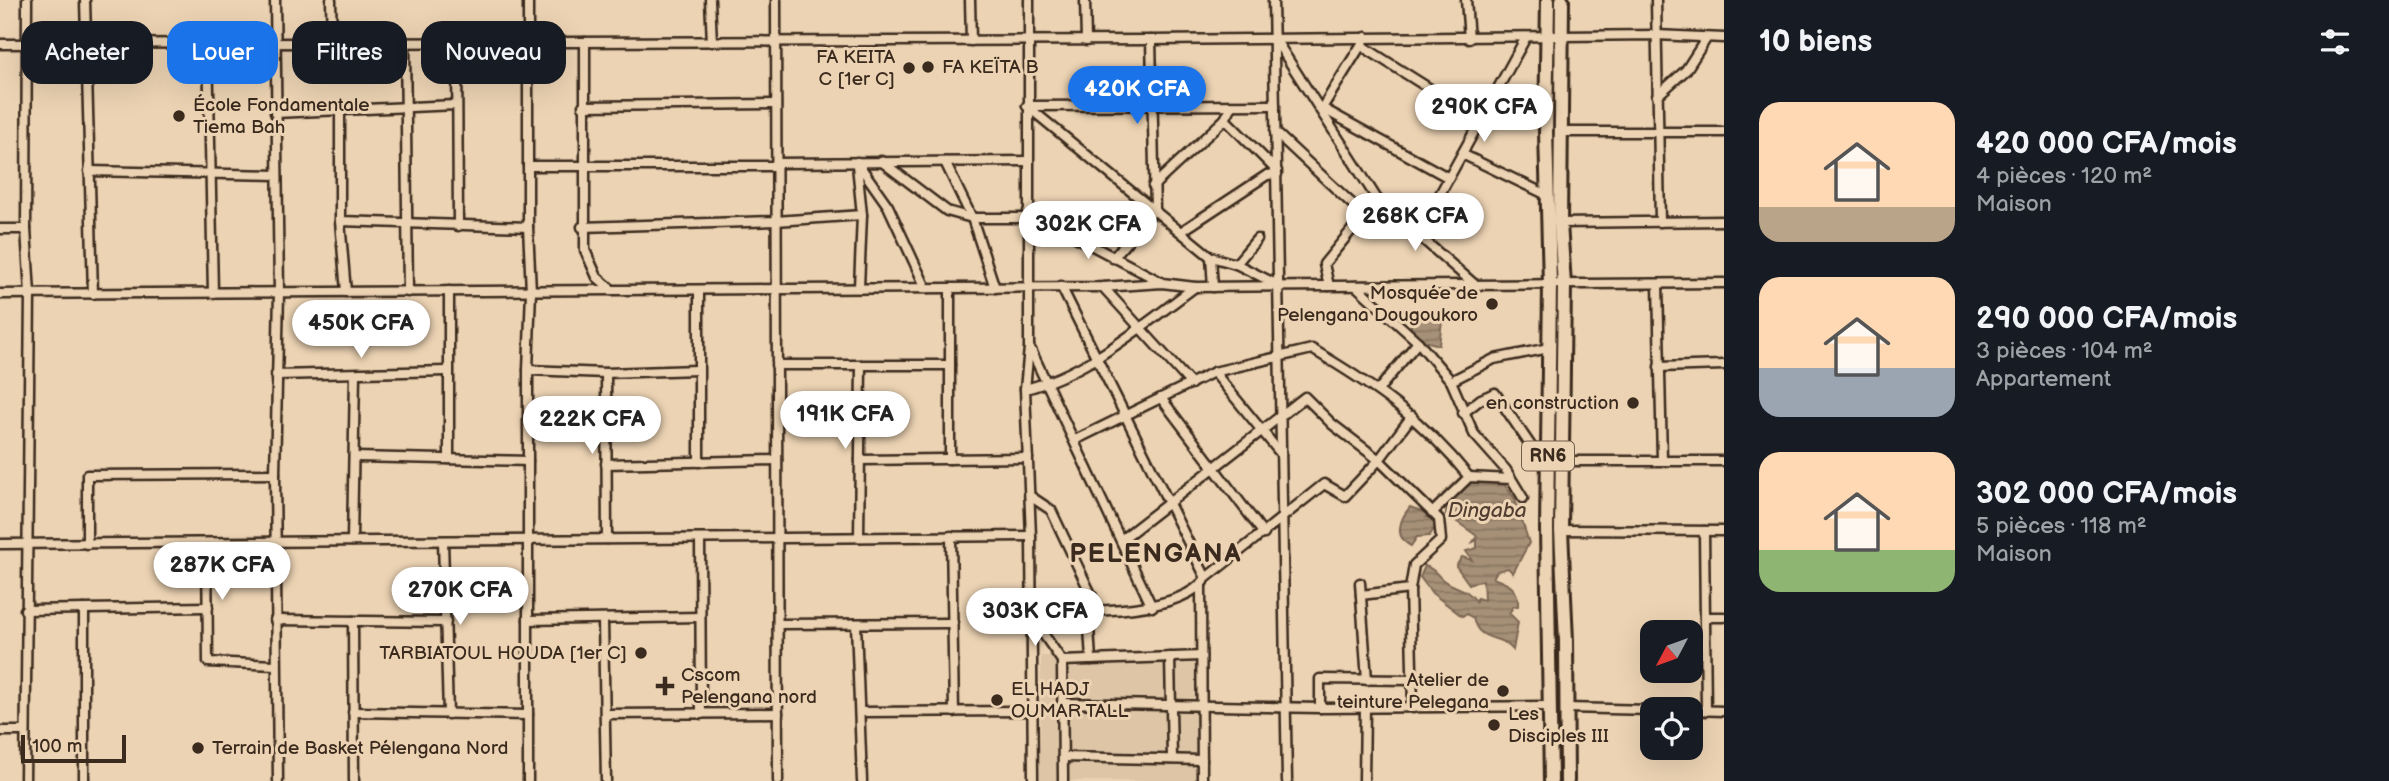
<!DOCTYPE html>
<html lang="fr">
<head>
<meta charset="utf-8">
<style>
	body { margin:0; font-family:"Balsamiq Sans",sans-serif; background:#242831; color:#f1f3f6; height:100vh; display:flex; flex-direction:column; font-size:26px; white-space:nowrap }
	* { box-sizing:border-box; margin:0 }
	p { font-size:23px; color:#9ea1a6 }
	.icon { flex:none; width:38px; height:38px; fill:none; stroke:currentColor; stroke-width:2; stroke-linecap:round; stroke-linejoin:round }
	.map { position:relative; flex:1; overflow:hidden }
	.details { display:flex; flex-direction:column; background:#171b24; width:665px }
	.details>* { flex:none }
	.banner { position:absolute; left:21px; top:21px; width:665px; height:63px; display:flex; gap:14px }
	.needle { width:46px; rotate:229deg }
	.fabs { position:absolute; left:1640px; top:620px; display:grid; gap:14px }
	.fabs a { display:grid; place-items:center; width:63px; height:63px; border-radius:14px; background:#171b24; box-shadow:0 7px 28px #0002; font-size:35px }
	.scale { position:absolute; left:21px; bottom:18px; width:105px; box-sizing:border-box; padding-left:7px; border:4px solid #3b2a1e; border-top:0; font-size:19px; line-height:24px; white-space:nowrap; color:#3b2a1e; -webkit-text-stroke:5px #ecd3b3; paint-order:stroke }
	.price { position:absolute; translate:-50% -60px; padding:0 16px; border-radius:24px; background:#fff; color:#222; font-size:23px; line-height:46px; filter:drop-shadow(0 2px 4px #0008) }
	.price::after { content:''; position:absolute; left:50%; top:42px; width:21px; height:16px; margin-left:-10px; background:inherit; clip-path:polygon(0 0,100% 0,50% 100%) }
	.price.on { background:#1a73e8; color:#fff }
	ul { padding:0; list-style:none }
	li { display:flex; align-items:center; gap:21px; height:175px; padding:0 35px }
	li span { display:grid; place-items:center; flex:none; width:196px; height:140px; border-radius:21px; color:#555 }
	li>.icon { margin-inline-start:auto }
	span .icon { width:84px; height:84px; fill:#fffc; stroke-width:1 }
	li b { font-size:30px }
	h2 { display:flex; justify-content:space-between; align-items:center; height:84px; padding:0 35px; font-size:30px }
	.pill { padding:0 24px; border-radius:21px; background:#171b24; box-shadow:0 7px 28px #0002; font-size:24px; line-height:63px }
	.pill.on { background:#1a73e8; color:#fff }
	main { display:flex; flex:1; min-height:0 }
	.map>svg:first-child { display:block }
	.built { fill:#ddc5a6 }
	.water { fill:url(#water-rules); stroke:#7c6754; stroke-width:2 }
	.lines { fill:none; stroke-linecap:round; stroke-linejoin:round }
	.minor-casing { stroke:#3b2a1e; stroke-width:13 }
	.highway-casing { stroke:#3b2a1e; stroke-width:18 }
	.minor { stroke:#ecd3b3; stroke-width:8 }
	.highway { stroke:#ecd3b3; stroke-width:12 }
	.poi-dot { fill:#3b2a1e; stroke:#ecd3b3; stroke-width:2.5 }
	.labels { text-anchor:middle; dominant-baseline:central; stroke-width:6; stroke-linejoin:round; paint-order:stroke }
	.shield { fill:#ecd3b3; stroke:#705d4b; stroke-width:2 }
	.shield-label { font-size:18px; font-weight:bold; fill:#3b2a1e }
	.poi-label { font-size:19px; fill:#3b2a1e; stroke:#ecd3b3; text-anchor:start }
	.water-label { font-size:21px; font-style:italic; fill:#513e30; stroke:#ecd3b3 }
	.district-label { font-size:26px; font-weight:bold; letter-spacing:2px; fill:#3b2a1e; stroke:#ecd3b3 }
</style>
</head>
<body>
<main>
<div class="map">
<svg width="1724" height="781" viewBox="0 0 1724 781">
	<defs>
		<pattern id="water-rules" width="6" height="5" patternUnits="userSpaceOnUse" patternTransform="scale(1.75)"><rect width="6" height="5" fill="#a79078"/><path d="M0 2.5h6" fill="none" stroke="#897662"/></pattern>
	</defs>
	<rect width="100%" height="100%" fill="#ecd3b3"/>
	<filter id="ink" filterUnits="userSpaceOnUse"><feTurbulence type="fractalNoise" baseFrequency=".0143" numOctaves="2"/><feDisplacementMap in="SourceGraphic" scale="14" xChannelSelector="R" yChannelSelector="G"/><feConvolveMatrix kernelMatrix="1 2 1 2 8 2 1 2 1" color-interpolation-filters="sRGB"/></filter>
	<g filter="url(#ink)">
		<!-- built -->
		<polygon class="built" points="1041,656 1198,658 1197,781 1040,781"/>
		<!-- water -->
		<g class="water">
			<polygon points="1416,310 1442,321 1439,345 1417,339 1410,328"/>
			<path d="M1495 480 1502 481 1515 499 1529 543 1513 573 1508 568 1497 571 1493 578C1509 584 1519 588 1518 606H1514L1509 613 1518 622 1513 650C1500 633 1479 644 1473 618L1466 614 1462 616 1432 593 1420 577 1425 566C1437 569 1438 579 1448 583 1461 590 1467 589 1476 601L1477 598 1484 600 1483 580 1469 584 1456 566 1462 557 1472 560 1466 551 1477 548V540L1473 542 1477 536 1446 514 1447 502 1468 483Z"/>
			<path d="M1410 507 1429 514 1426 517 1434 519 1437 525 1429 536 1417 537 1411 546C1393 537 1400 519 1410 507Z"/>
		</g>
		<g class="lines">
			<defs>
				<g id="minor">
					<polyline points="85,0 93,294"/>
					<polyline points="275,0 279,292 275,474 278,781"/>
					<polyline points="331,0 332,43"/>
					<polyline points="528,0 528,227 531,291 528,370 528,781"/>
					<polyline points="710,0 712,42"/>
					<polyline points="776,0 778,781"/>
					<polyline points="970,0 971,41"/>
					<polyline points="1029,0 1029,348 1025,389 1031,536 1033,781"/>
					<polyline points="1085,0 1086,41"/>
					<polyline points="1273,0 1287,781"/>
					<polyline points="1466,0 1469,39"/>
					<polyline points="1656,0 1660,222"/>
					<polyline points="1366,37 1322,108 1449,178"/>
					<polyline points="1275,39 1377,199 1474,284"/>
					<polyline points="585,42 585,250 597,277 612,290"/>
					<polyline points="208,43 213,293"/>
					<polyline points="405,43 408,292"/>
					<polyline points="457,43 458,226"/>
					<polyline points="0,44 1151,40 1656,35 1724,38"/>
					<polyline points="1362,46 1481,121"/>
					<polyline points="1657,96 1686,70 1706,39"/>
					<polyline points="583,106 776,104"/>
					<polyline points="1027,106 1211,257 1236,264 1276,284"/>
					<polyline points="1027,106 1275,105"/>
					<polyline points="340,111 340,221 346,292"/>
					<polyline points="275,113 456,105"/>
					<polyline points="1225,119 1277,171"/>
					<polyline points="1275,132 1364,215"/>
					<polyline points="1561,132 1724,132"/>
					<polyline points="1462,154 1547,195"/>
					<polyline points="881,161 947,211 972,218 1027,218"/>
					<polyline points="857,162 888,206 926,288"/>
					<polyline points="945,162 972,218 995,288"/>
					<polyline points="776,163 1028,161"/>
					<polyline points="857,165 862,215 859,287"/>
					<polyline points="528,166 776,166"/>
					<polyline points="89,171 276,175"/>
					<polyline points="1153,186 1225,119 1232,106"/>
					<polyline points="1028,212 1161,282"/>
					<polyline points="340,221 528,227"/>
					<polyline points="1560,223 1724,221"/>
					<polyline points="582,227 776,221 862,215"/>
					<polyline points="0,229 26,229"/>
					<polyline points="1182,231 1267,175 1277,174"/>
					<polyline points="1417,236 1525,39"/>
					<polyline points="1211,257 1213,287"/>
					<polyline points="1113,258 1155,209 1151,40"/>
					<polyline points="1236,264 1257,239"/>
					<polyline points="1658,284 1662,460"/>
					<polyline points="1061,286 1206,578"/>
					<polyline points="1329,286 1324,264 1377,199"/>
					<polyline points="1356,286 1418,342 1451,381 1474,434 1506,470 1523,498"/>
					<polyline points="1103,287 1191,384"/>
					<polyline points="449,291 449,459"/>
					<polyline points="0,294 1103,287 1162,283 1195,287 1724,283"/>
					<polyline points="1031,350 1152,607"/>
					<polyline points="776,365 950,365"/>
					<polyline points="1659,367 1724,365"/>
					<polyline points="528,370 606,373 697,370"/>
					<polyline points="1214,372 1281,454"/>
					<polyline points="606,373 607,539"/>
					<polyline points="276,375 447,371"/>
					<polyline points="1451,381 1494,359 1549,348"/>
					<path d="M1025 389C1088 374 1144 324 1195 287"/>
					<polyline points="1379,389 1418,342"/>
					<polyline points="1161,398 1264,534"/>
					<polyline points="1463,413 1481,399 1495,393 1533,449 1548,450"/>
					<path d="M1075 440 1214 372 1312 349C1374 386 1423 419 1469 477"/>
					<polyline points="356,457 528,461"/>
					<polyline points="950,459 950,288"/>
					<polyline points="860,460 1028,458"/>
					<polyline points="1561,461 1724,461"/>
					<polyline points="699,462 699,290"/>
					<polyline points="606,464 777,460"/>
					<polyline points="1030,496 1051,510 1099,611"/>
					<polyline points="1432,513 1469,477 1511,479"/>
					<polyline points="1559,530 1724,531"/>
					<polyline points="1704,531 1706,711"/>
					<polyline points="951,536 954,712"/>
					<polyline points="859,537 861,365"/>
					<polyline points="700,539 701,714"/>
					<polyline points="1121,540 1305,397 1332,424 1379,460 1439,519 1441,540 1414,565 1410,589 1361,595"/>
					<polyline points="352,541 355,375"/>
					<polyline points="443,541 448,714"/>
					<polyline points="207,543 208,662 276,665"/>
					<polyline points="0,544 1031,536"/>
					<polyline points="87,544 87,475 275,474"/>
					<polyline points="1360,583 1367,680"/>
					<polyline points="1201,586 1202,781"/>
					<polyline points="1410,589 1413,708"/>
					<polyline points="25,610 208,607"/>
					<path d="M1031 610C1074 611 1179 617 1206 578L1324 484 1345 496 1379 460 1412 416"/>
					<polyline points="1088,611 1091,660"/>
					<polyline points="1705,617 1724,617"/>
					<polyline points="1033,619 1062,661 1063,781"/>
					<polyline points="275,620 446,622"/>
					<polyline points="528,620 700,617"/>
					<polyline points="353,621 354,781"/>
					<polyline points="603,621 606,781"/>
					<polyline points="778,624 953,623"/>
					<polyline points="856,624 862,781"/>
					<polyline points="1170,657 1172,759"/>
					<polyline points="1062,661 1201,656"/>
					<polyline points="1062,703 1320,708 1550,706"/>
					<polyline points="1320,708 1320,679 1412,680"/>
					<polyline points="1566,708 1652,710"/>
					<polyline points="1690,710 1724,711"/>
					<polyline points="353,712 528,715"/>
					<polyline points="860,712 1033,711"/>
					<polyline points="605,714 778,713"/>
					<polyline points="0,731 25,731"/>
					<polyline points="1063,757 1202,760"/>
					<polyline points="25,781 30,294 26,229 27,0"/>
					<polyline points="84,781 84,609"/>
					<polyline points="1364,781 1365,708"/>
				</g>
				<g id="highway">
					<polyline points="1548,0 1546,132 1550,284 1547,529 1551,781"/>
					<polyline points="1562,0 1560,223 1564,285 1561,530 1566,641 1567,781"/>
				</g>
			</defs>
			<!-- minor casing -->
			<use href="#minor" class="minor-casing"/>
			<!-- highway casing -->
			<use href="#highway" class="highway-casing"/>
			<!-- minor -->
			<use href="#minor" class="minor"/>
			<!-- highway -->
			<use href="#highway" class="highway"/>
		</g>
	</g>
	<!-- markers -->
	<g class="poi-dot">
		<circle cx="928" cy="67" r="7"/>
		<circle cx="909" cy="68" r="7"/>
		<circle cx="179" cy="116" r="7"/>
		<circle cx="1492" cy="304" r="7"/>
		<circle cx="1633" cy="403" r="7"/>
		<circle cx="641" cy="653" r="7"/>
		<path d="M661.5 675.5h7v7h7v7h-7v7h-7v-7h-7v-7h7z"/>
		<circle cx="1503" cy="691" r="7"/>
		<circle cx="997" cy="700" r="7"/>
		<circle cx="1494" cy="725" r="7"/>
		<circle cx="198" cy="748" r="7"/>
	</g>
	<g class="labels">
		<!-- shield labels -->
		<rect class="shield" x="1522" y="441.5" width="52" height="29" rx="5"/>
		<g class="shield-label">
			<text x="1548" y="456">RN6</text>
		</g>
		<!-- poi labels -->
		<g class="poi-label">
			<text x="895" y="57" text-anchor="end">FA KEITA<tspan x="895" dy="22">C [1er C]</tspan></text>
			<text x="942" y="67">FA KEÏTA B</text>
			<text x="193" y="105">École Fondamentale<tspan x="193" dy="22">Tiema Bah</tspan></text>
			<text x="1478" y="293" text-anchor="end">Mosquée de<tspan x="1478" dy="22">Pelengana Dougoukoro</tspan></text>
			<text x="1619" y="403" text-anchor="end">en construction</text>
			<text x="627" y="653" text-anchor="end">TARBIATOUL HOUDA [1er C]</text>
			<text x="681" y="675">Cscom<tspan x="681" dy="22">Pelengana nord</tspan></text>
			<text x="1489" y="680" text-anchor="end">Atelier de<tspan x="1489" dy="22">teinture Pelegana</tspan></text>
			<text x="1011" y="689">EL HADJ<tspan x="1011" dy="22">OUMAR TALL</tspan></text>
			<text x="1508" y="714">Les<tspan x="1508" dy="22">Disciples III</tspan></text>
			<text x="212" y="748">Terrain de Basket Pélengana Nord</text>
		</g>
		<!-- water labels -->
		<g class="water-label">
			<text x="1487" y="510">Dingaba</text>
		</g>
		<!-- district labels -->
		<g class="district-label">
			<text x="1156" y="554">PELENGANA</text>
		</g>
	</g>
</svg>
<div class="fabs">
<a><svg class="needle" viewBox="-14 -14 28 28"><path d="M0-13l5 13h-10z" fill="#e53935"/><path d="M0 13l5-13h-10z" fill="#9ea1a6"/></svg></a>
<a><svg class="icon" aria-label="locate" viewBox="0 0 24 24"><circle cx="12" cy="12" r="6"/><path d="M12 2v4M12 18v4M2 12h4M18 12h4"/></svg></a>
</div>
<div class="scale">100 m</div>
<b class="price on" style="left:1137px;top:126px">420K CFA</b>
<b class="price" style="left:1484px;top:144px">290K CFA</b>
<b class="price" style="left:1415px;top:253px">268K CFA</b>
<b class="price" style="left:1088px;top:261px">302K CFA</b>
<b class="price" style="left:361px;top:360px">450K CFA</b>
<b class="price" style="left:845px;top:451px">191K CFA</b>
<b class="price" style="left:592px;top:456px">222K CFA</b>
<b class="price" style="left:222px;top:602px">287K CFA</b>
<b class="price" style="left:460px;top:627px">270K CFA</b>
<b class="price" style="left:1035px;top:648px">303K CFA</b>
<div class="banner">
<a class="pill">Acheter</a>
<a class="pill on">Louer</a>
<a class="pill">Filtres</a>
<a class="pill">Nouveau</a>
</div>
</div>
<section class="details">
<h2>10 biens<svg class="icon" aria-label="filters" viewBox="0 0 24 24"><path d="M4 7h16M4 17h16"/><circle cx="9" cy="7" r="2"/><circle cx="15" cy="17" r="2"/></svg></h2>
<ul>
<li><span style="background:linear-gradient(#ffd9b3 75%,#b9a48a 0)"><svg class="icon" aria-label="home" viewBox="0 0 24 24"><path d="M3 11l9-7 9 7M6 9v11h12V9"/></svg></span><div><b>420 000 CFA/mois</b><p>4 pièces · 120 m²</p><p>Maison</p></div></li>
<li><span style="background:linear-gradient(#ffd9b3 65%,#9aa5b1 0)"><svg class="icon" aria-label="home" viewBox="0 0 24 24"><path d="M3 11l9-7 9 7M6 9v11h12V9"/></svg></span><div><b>290 000 CFA/mois</b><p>3 pièces · 104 m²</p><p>Appartement</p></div></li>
<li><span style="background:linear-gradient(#ffd9b3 70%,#8fb573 0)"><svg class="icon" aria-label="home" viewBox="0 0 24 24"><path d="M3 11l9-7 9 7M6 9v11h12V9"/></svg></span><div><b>302 000 CFA/mois</b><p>5 pièces · 118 m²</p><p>Maison</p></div></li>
</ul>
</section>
</main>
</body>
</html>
